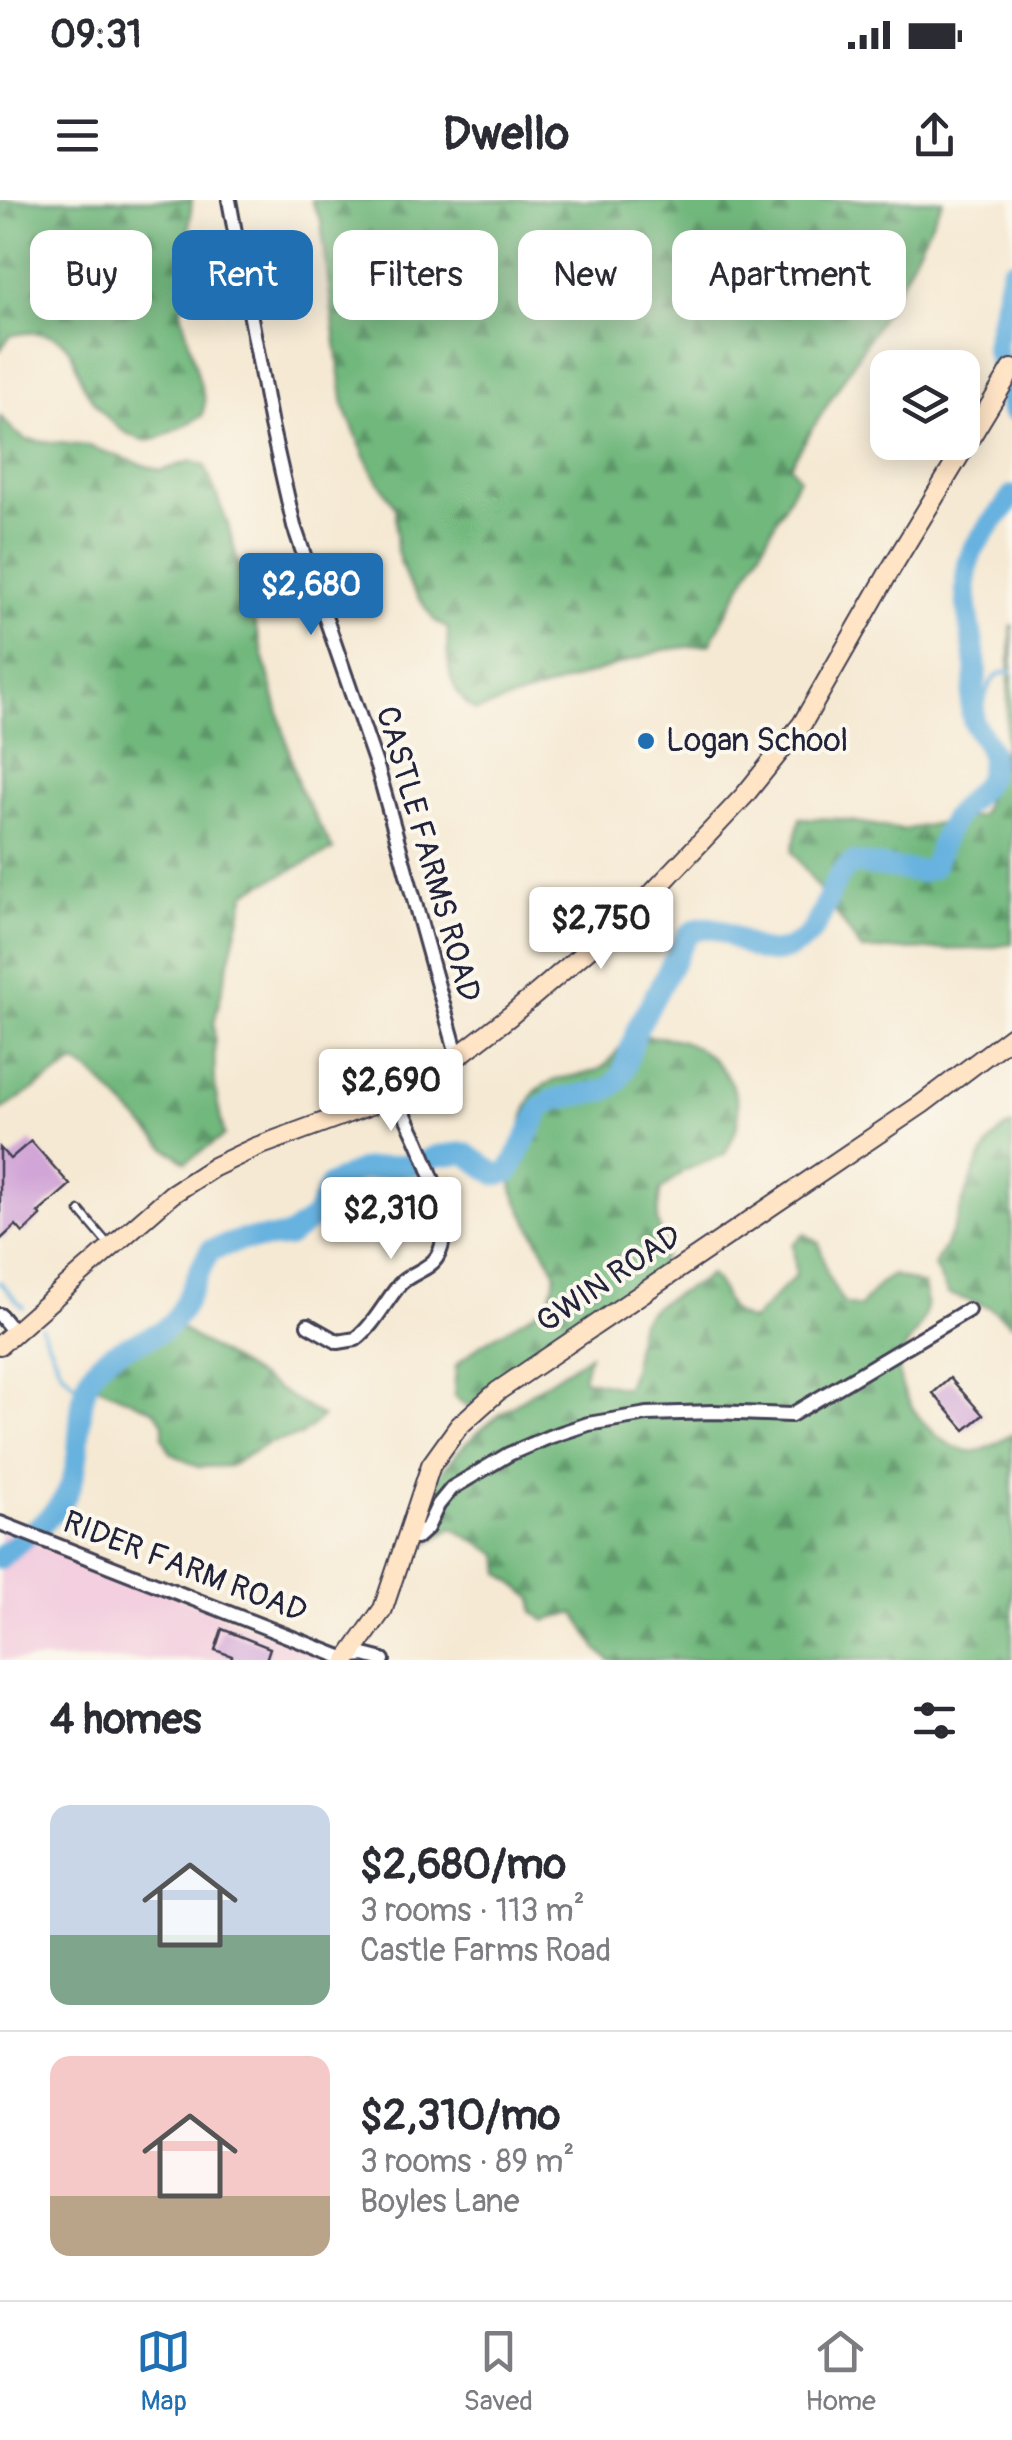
<!DOCTYPE html>
<html lang="en">
<head>
<meta charset="utf-8">
<style>
	body { margin:0; font-family:Pangolin,sans-serif; background:#f7f7f7; color:#2b2b33; height:100vh; display:flex; flex-direction:column; font-size:38px; white-space:nowrap }
	* { box-sizing:border-box; margin:0 }
	p { font-size:32px; color:#7c7c81 }
	.icon { flex:none; width:55px; height:55px; fill:none; stroke:currentColor; stroke-width:2; stroke-linecap:round; stroke-linejoin:round }
	.map { position:relative; height:1460px; overflow:hidden }
	.drawer { display:flex; flex-direction:column; background:#fff; flex:1 }
	.drawer>* { flex:none }
	.guide { position:absolute; left:30px; top:30px; width:952px; height:90px; display:flex; gap:20px }
	.fabs { position:absolute; left:870px; top:150px; display:grid; gap:20px }
	.fabs a { display:grid; place-items:center; width:110px; height:110px; border-radius:20px; background:#fff; box-shadow:0 5px 25px #0003; font-size:50px }
	.price { position:absolute; translate:-50% -85px; padding:0 22px; border-radius:10px; background:#fff; color:#222; font-size:32px; line-height:65px; filter:drop-shadow(0 2px 5px #0008) }
	.price::after { content:''; position:absolute; left:50%; top:60px; width:30px; height:22px; margin-left:-15px; background:inherit; clip-path:polygon(0 0,100% 0,50% 100%) }
	.price.selected { background:#1f6fb2; color:#fff }
	ul { padding:0; list-style:none }
	li { display:flex; align-items:center; gap:30px; height:250px; padding:0 50px }
	li+li { border-top:2px solid #e1e1e2 }
	li span { display:grid; place-items:center; flex:none; width:280px; height:200px; border-radius:20px; color:#555 }
	li>.icon { margin-inline-start:auto }
	span .icon { width:120px; height:120px; fill:#fffc; stroke-width:1 }
	li b { font-size:42px }
	h2 { display:flex; justify-content:space-between; align-items:center; height:120px; padding:0 50px; font-size:42px }
	.pill { padding:0 35px; border-radius:20px; background:#fff; box-shadow:0 5px 25px #0003; font-size:35px; line-height:90px }
	.pill.selected { background:#1f6fb2; color:#fff }
	.status { display:flex; justify-content:space-between; align-items:center; height:70px; padding:0 50px; background:#fff; direction:ltr }
	.status svg { height:28px; fill:currentColor }
	header { display:flex; justify-content:space-between; align-items:center; height:130px; padding:0 50px; background:#fff; font-size:45px; font-weight:700 }
	.dock { display:flex; justify-content:space-around; align-items:center; height:140px; border-top:2px solid #e1e1e2; background:#fff; font-size:28px; color:#7c7c81 }
	.dock a { display:grid; justify-items:center; gap:5px }
	.dock .selected { color:#1f6fb2 }
	.map>svg:first-child { display:block }
	.built { fill:#f3cfdf }
	.forest { fill:url(#forest-firs); stroke:#4a6d5c; stroke-width:2.5 }
	.lines { fill:none; stroke-linecap:round; stroke-linejoin:round }
	.stream { stroke:#67b2df; stroke-width:4 }
	.river { stroke:#67b2df; stroke-width:22 }
	.building { fill:#d1a5d7 }
	.lane-casing { stroke:#424052; stroke-width:11 }
	.street-casing { stroke:#424052; stroke-width:18 }
	.secondary-casing { stroke:#424052; stroke-width:22 }
	.lane { stroke:#fff; stroke-width:6 }
	.street { stroke:#fff; stroke-width:12 }
	.secondary { stroke:#ffe4c6; stroke-width:18 }
	.poi-dot { fill:#1f6fb2; stroke:#fbf7ec; stroke-width:4 }
	.labels { text-anchor:middle; dominant-baseline:central; stroke-width:8; stroke-linejoin:round; paint-order:stroke }
	.poi-label { font-size:32px; fill:#22223b; stroke:#fbf7ec; text-anchor:start }
	.street-label { font-size:32px; fill:#22223b; stroke:#fbf7ec }
</style>
</head>
<body>
<div class="status"><b>09:31</b><svg viewBox="0 0 49 12"><path d="M0 12V9h3v3zM5 12V6h3v6zM10 12V3h3v9zM15 12V0h3v12zM26 1h20v11H26zM47 4h2v5h-2z"/></svg></div>
<header><svg class="icon" aria-label="menu" viewBox="0 0 24 24"><path d="M4 6h16M4 12h16M4 18h16"/></svg>Dwello<svg class="icon" aria-label="share" viewBox="0 0 24 24"><path d="M12 15V3M7 8l5-5 5 5M5 13v7h14v-7"/></svg></header>
<div class="map">
<svg width="1012" height="1460" viewBox="0 0 1012 1460">
	<defs>
		<pattern id="forest-firs" width="22" height="20" patternUnits="userSpaceOnUse" patternTransform="scale(2.5)"><rect width="22" height="20" fill="#71b87d"/><path d="M5 1l3.5 6h-7zM16 11l3.5 6h-7z" fill="#5c9568"/></pattern>
	</defs>
	<rect width="100%" height="100%" fill="#fbf7ec"/>
	<filter id="ink" filterUnits="userSpaceOnUse"><feTurbulence type="fractalNoise" baseFrequency=".01" numOctaves="2"/><feDisplacementMap in="SourceGraphic" scale="20" xChannelSelector="R" yChannelSelector="G"/><feConvolveMatrix kernelMatrix="1 2 1 2 8 2 1 2 1" color-interpolation-filters="sRGB"/></filter>
	<filter id="wash" filterUnits="userSpaceOnUse"><feTurbulence type="fractalNoise" baseFrequency=".0048" numOctaves="4" result="noise"/><feDisplacementMap in="SourceGraphic" scale="40" xChannelSelector="R" yChannelSelector="G"/><feGaussianBlur stdDeviation="2.25" result="paint"/><feColorMatrix in="noise" values="0 0 0 0 0 0 0 0 0 0 0 0 0 0 0 0 0 1.4 0 .05"/><feComposite in="paint" operator="in"/></filter>
	<g filter="url(#wash)">
		<rect width="100%" height="100%" fill="#f5e9d3"/>
		<!-- built -->
		<polygon class="built" points="0,1331 149,1386 333,1460 0,1460"/>
		<!-- forest -->
		<g class="forest">
			<path d="M0 0H192L181 111 205 202 202 216C186 224 168 236 152 240 142 242 131 236 123 231 105 218 93 203 83 184 78 174 76 164 72 154 60 130 32 130 10 136L0 150Z"/>
			<path d="M311 0H943L893 99 790 265 799 278 710 444 663 450 476 511C447 492 446 461 448 429L434 420 407 381 397 352 395 307 370 268 344 207 321 21Z"/>
			<polygon points="0,216 15,232 27,240 88,246 161,271 190,261 205,266 228,325 299,588 333,650 246,692 214,823 215,889 224,936 186,962 166,948 91,872 75,863 0,911"/>
			<polygon points="1012,424 1012,744 981,749 862,750 792,651 800,618 839,619 902,630 981,615 1005,545"/>
			<path d="M643 836C653 837 664 837 674 839 712 847 744 885 737 925 735 935 729 945 725 954L683 971 660 991 657 1020 665 1049 658 1077 466 1207 454 1196 456 1165 480 1145 549 1104 556 1073C547 1054 517 1006 513 989 510 972 524 903 536 891 554 875 575 878 595 871 618 863 610 843 643 836Z"/>
			<path d="M1012 925V1124L989 1107 948 1094 934 1066C941 1051 951 1037 956 1022 967 992 981 938 1012 925Z"/>
			<path d="M805 1034 819 1043 828 1076 844 1104 860 1107 879 1084 893 1075 923 1085C938 1129 896 1140 899 1172 901 1204 942 1254 976 1251 990 1249 1001 1241 1012 1234V1460H609L597 1449 575 1413 545 1421 534 1412 533 1399 501 1373 499 1355 452 1328 422 1347C423 1328 424 1310 431 1293 454 1234 538 1190 589 1155L583 1179 625 1188C636 1168 633 1147 639 1126 647 1101 690 1091 710 1075 732 1095 717 1110 751 1121L796 1075 793 1044Z"/>
			<path d="M175 1125 322 1217 300 1236 269 1243 229 1266 198 1267 171 1253 163 1238V1223L155 1211 98 1186V1170C122 1148 143 1130 175 1125Z"/>
		</g>
		<g class="lines">
			<!-- stream -->
			<g class="stream">
				<path d="M973 523 982 519C984 498 987 472 1012 471"/>
				<polyline points="0,1082 23,1107"/>
				<polyline points="41,1127 60,1169 84,1193"/>
			</g>
			<!-- river -->
			<g class="river">
				<polyline points="1012,70 995,146 1012,210"/>
				<path d="M0 1358C19 1339 49 1323 63 1300 88 1263 71 1211 92 1173 109 1143 154 1145 175 1119 192 1098 196 1071 211 1050L242 1040 288 1037 315 1017 330 985 360 970 419 964 436 956 465 953 497 975 509 972 542 907 553 900 606 890 615 884 623 872 637 829 687 736C718 708 746 761 781 751 833 736 818 686 853 663L921 672 933 667C939 652 944 632 954 618 964 601 987 590 990 569 995 544 979 538 973 520 967 504 978 483 976 467 973 431 957 387 972 352 982 331 1000 316 1012 296"/>
			</g>
		</g>
		<g id="blocks">
			<!-- building -->
			<g class="building">
				<polygon points="31,941 70,985 38,1013 41,1016 23,1033 16,1025 0,1040 0,948 10,959"/>
				<polygon points="950,1178 983,1215 965,1230 933,1193"/>
				<polygon points="222,1429 270,1448 266,1460 231,1460 232,1456 215,1450"/>
			</g>
		</g>
	</g>
	<g filter="url(#ink)">
		<use href="#blocks" fill-opacity="0" stroke="#424052" stroke-width="2.5"/>
		<g class="lines">
			<defs>
				<polyline id="lane" points="80,1011 108,1044"/>
				<g id="street">
					<polyline points="229,0 271,225 294,326 378,570 458,858"/>
					<polyline points="0,1115 14,1132"/>
					<path d="M308 1125 338 1142 356 1139C374 1125 385 1102 400 1084 410 1073 429 1070 437 1057 460 1022 413 929 395 896"/>
					<polyline points="0,1323 341,1457 364,1455 383,1460"/>
					<polyline points="407,1338 416,1338 427,1328 438,1305 452,1288 509,1254 549,1237 588,1224 647,1214 714,1212 791,1215 968,1110"/>
				</g>
				<g id="secondary">
					<polyline points="0,1145 172,994 214,967 256,947 384,900 436,873 510,816 645,701 744,596 802,524 889,372 1012,169"/>
					<polyline points="347,1460 383,1409 431,1265 459,1226 498,1191 922,904 1012,836"/>
				</g>
			</defs>
			<!-- lane casing -->
			<use href="#lane" class="lane-casing"/>
			<!-- street casing -->
			<use href="#street" class="street-casing"/>
			<!-- secondary casing -->
			<use href="#secondary" class="secondary-casing"/>
			<!-- lane -->
			<use href="#lane" class="lane"/>
			<!-- street -->
			<use href="#street" class="street"/>
			<!-- secondary -->
			<use href="#secondary" class="secondary"/>
		</g>
	</g>
	<!-- markers -->
	<circle class="poi-dot" cx="646" cy="541" r="10"/>
	<g class="labels">
		<!-- poi labels -->
		<g class="poi-label">
			<text x="666" y="541">Logan School</text>
		</g>
		<!-- street labels -->
		<g class="street-label">
			<text transform="translate(428 654) rotate(74)">CASTLE FARMS ROAD</text>
			<text transform="translate(609 1079) rotate(-34)">GWIN ROAD</text>
			<text transform="translate(185 1367) rotate(21)">RIDER FARM ROAD</text>
		</g>
	</g>
</svg>
<div class="fabs">
<a><svg class="icon" aria-label="layers" viewBox="0 0 24 24"><path d="M12 4l9 5-9 5-9-5zM3 14l9 5 9-5"/></svg></a>
</div>
<b class="price selected" style="left:311px;top:438px">$2,680</b>
<b class="price" style="left:601px;top:772px">$2,750</b>
<b class="price" style="left:391px;top:934px">$2,690</b>
<b class="price" style="left:391px;top:1062px">$2,310</b>
<div class="guide">
<a class="pill">Buy</a>
<a class="pill selected">Rent</a>
<a class="pill">Filters</a>
<a class="pill">New</a>
<a class="pill">Apartment</a>
</div>
</div>
<section class="drawer">
<h2>4 homes<svg class="icon" aria-label="filters" viewBox="0 0 24 24"><path d="M4 7h16M4 17h16"/><circle cx="9" cy="7" r="2"/><circle cx="15" cy="17" r="2"/></svg></h2>
<ul>
<li><span style="background:linear-gradient(#c9d6e8 65%,#7fa58c 0)"><svg class="icon" aria-label="home" viewBox="0 0 24 24"><path d="M3 11l9-7 9 7M6 9v11h12V9"/></svg></span><div><b>$2,680/mo</b><p>3 rooms · 113 m²</p><p>Castle Farms Road</p></div></li>
<li><span style="background:linear-gradient(#f6c9c9 70%,#b9a48a 0)"><svg class="icon" aria-label="home" viewBox="0 0 24 24"><path d="M3 11l9-7 9 7M6 9v11h12V9"/></svg></span><div><b>$2,310/mo</b><p>3 rooms · 89 m²</p><p>Boyles Lane</p></div></li>
</ul>
</section>
<nav class="dock">
<a class="selected"><svg class="icon" aria-label="map" viewBox="0 0 24 24"><path d="M3 6l6-2 6 2 6-2v14l-6 2-6-2-6 2zM9 4v14M15 6v14"/></svg>Map</a>
<a><svg class="icon" aria-label="saved" viewBox="0 0 24 24"><path d="M7 4h10v16l-5-4-5 4z"/></svg>Saved</a>
<a><svg class="icon" aria-label="home" viewBox="0 0 24 24"><path d="M3 11l9-7 9 7M6 9v11h12V9"/></svg>Home</a>
</nav>
</body>
</html>
